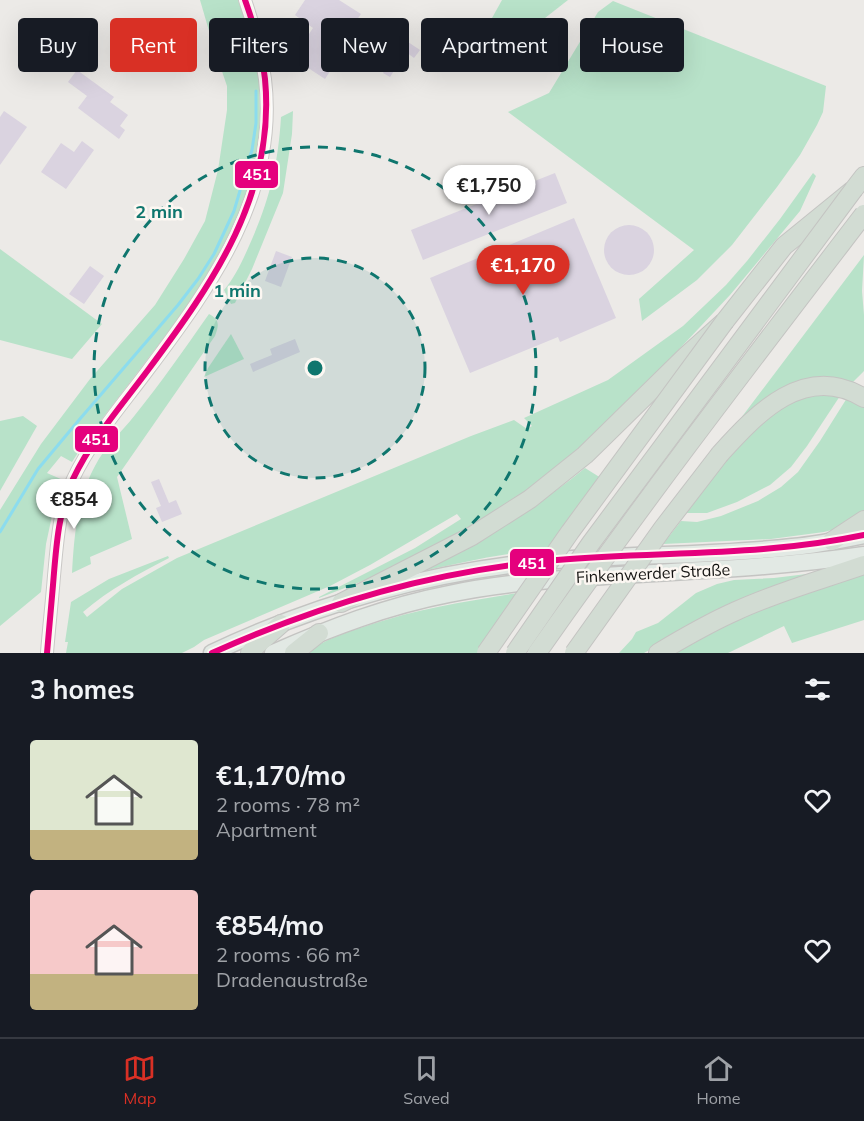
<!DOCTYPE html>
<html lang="en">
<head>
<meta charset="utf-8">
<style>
	body { margin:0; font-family:Mulish,sans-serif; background:#20242c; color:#f1f3f6; height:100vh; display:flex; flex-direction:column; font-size:22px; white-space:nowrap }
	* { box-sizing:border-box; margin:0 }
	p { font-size:20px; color:#9ea1a6 }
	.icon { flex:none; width:33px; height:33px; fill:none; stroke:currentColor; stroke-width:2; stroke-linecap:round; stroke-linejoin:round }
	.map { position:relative; height:653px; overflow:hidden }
	.sheet { display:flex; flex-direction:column; background:#171b24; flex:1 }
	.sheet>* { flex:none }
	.top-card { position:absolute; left:18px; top:18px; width:828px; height:54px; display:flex; gap:12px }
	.price { position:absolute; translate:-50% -51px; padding:0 14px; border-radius:21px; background:#fff; color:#222; font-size:20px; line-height:39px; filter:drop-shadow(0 2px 3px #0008) }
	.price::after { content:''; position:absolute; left:50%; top:36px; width:18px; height:14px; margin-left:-9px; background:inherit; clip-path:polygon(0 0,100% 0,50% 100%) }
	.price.selected { background:#d93025; color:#fff }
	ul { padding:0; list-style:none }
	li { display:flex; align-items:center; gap:18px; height:150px; padding:0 30px }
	li span { display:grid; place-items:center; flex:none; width:168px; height:120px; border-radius:6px; color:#555 }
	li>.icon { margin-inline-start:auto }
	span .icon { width:72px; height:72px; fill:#fffc; stroke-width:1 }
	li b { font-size:26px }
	h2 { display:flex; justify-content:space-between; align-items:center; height:72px; padding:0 30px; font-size:26px }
	.chip { padding:0 21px; border-radius:6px; background:#171b24; box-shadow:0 6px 24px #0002; font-size:21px; line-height:54px }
	.chip.selected { background:#d93025; color:#fff }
	.tab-bar { display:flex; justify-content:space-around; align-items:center; height:84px; border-top:2px solid #363941; background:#171b24; font-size:16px; color:#9ea1a6 }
	.tab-bar a { display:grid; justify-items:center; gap:3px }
	.tab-bar .selected { color:#d93025 }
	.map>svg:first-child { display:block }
	.green { fill:#b8e2c9 }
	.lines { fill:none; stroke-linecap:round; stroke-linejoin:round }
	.stream { stroke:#8cdcee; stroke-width:3 }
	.building { fill:#dad3e0 }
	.minor-casing { stroke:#cac8c6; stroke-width:14 }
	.major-casing { stroke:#c4c4c2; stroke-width:19 }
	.highway-casing { stroke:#c4c4c2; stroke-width:20 }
	.minor { stroke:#fcfcfb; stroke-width:12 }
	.major { stroke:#e2e9e4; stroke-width:16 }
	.highway { stroke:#d2dcd3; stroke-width:18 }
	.highway-bridge-casing { stroke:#c4c4c2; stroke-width:20; stroke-linecap:butt }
	.highway-bridge { stroke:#d2dcd3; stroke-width:18 }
	.bus-1-casing { stroke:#fcf7f2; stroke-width:10 }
	.bus-1 { stroke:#e5007d; stroke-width:6 }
	.ring { fill:none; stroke:#0f766e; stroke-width:3; stroke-dasharray:10 8 }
	.labels { text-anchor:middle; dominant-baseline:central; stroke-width:5; stroke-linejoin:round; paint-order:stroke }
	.street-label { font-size:16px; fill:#141311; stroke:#fcf7f2 }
	.centre { fill:#0f766e; stroke:#fcf7f2; stroke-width:3 }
	.ring-label { font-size:18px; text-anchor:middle; font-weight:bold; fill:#0f766e; stroke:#fcf7f2; stroke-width:5; stroke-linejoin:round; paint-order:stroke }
	.line-badge { stroke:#fcf7f2; stroke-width:2 }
	.badge-label { font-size:16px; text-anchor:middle; font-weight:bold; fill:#fff }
</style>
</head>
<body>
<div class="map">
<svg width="864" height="653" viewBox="0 0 864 653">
	<rect width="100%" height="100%" fill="#eceae7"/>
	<!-- green -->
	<g class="green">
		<polygon points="200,0 238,0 250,34 259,75 260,114 259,140 247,193 229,238 201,289 89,436 72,462 61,456 47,473 63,480 55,502 46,544 41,592 0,626 0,510 41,444 90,379 155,305 184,259 205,221 218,170 227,110 227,86 214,48"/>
		<polygon points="502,0 568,0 531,29 492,18"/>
		<polygon points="613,1 826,86 823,112 817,125 800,155 777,187 732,245 697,280 642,321 639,299 694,250 508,112 549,93 598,12"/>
		<path d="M293 111 292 134 283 193 252 269 235 303 231 304 224 290C235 277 242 262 249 246 269 202 278 166 281 117Z"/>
		<path d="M813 173 816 176 800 211 730 295 670 359 596 435 533 489 472 530 378 575 319 598V597L415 548 461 519 457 514 370 565 330 586 204 640 194 647 182 653H66L68 642H65L71 602 109 579 168 556 169 558C138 574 110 589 83 612L87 617 122 589 177 558 471 436 514 420 527 429 532 426 524 418 608 380 683 326 726 285 747 261 780 219Z"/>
		<polygon points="0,249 102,324 72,359 0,340"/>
		<path d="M864 255 862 291 864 315V371L852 383C811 365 772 393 741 418Z"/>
		<path d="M209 314C220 320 219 325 215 336L117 477 132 539 90 557 91 564 72 573C74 537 77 499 95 466 105 446 122 432 135 415 161 383 185 348 209 314Z"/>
		<polygon points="231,334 244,359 204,377 208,368"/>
		<polygon points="821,394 840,396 807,446 791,467 770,485 737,502 707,513 684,513 743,440 770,415 798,399"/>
		<polygon points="847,398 858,403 864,407 864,514 847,526 824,532 771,539 663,544 681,521 697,522 721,516 758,501 781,487 798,472 820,441"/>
		<polygon points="23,416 37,426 0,491 0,421"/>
		<path d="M585 468 601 478 548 550C504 552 461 563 418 572 475 540 535 510 585 468Z"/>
		<polygon points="823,572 718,612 644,653 619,653 632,639 636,632 658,623 696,593 717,584 734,580 774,578"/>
		<polygon points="864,573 864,620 792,643 784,626 728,653 670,653 761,606"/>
		<path d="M518 593 478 653H306C325 639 347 632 369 625 418 609 467 601 518 593Z"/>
	</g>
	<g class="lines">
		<!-- stream -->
		<polyline class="stream" points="0,532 38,469 79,420 178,305 198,279 214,254 234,211 252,150 256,123 256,91"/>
	</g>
	<!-- building -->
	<g class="building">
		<polygon points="305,0 339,0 361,14 345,37 348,39 337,55 339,57 325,79 293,58 313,28 295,15"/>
		<polygon points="405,40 420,50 414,58 406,52 390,77 383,73"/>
		<polygon points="77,70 114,97 110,102 128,115 120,126 125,130 119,139 78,108 87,96 68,82"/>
		<polygon points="4,111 27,127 0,165 0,117"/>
		<polygon points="82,141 94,150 66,189 41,172 61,143 74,152"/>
		<polygon points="555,173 567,203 423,260 411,230"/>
		<polygon points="574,218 616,318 560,342 558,337 470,373 430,278"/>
		<circle cx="629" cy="250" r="25"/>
		<polygon points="276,251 292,257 281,287 265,281"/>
		<polygon points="90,266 104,276 84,304 69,294"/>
		<polygon points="295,339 300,352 253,372 250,364 272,355 270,349"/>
		<polygon points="159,479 169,503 176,500 182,514 162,522 156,508 161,506 151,482"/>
	</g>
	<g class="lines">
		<defs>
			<path id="minor" d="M47 653C49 627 52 602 54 576 57 544 59 508 73 479 92 439 122 405 148 370 212 285 279 192 265 79 261 52 254 26 245 0"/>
			<g id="major">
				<path d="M212 653C320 602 437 570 557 560 635 554 714 556 792 547 816 545 840 540 864 535"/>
				<path d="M273 653C330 628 387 606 449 594 505 582 563 579 620 575 702 570 783 567 864 555"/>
			</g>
			<g id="highway">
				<path d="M720 454C757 413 805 362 864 398"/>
				<polyline points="832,541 864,520"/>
				<polyline points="341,603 472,536 530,499 585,455 686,356 725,321 784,246 854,189 864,176"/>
				<polyline points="250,653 257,645 281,624"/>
				<polyline points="294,653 319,633"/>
				<path d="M658 653C683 638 709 623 736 611 777 592 821 580 864 565"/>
			</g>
		</defs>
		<!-- minor casing -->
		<use href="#minor" class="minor-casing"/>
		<!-- major casing -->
		<use href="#major" class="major-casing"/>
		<!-- highway casing -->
		<use href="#highway" class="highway-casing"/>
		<!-- minor -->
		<use href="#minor" class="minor"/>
		<!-- major -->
		<use href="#major" class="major"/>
		<!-- highway -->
		<use href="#highway" class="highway"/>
		<defs>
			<g id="highway-bridge">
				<polyline points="486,653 570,532 725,321"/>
				<polyline points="515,653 591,543 854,189"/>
				<path d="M537 653C642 503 753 359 864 214"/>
				<polyline points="574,653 663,528 720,454"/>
			</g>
		</defs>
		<!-- highway-bridge casing -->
		<use href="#highway-bridge" class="highway-bridge-casing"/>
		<!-- highway-bridge -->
		<use href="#highway-bridge" class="highway-bridge"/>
		<defs>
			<g id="bus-1">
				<path d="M47 653C49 630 51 608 53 585 56 549 58 512 73 479 92 439 122 405 148 370 213 283 276 194 265 79 262 52 254 25 245 0"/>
				<path d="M212 653C324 603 434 571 557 560 661 551 760 557 864 535"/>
			</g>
		</defs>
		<!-- bus-1 casing -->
		<use href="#bus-1" class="bus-1-casing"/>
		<!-- bus-1 -->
		<use href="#bus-1" class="bus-1"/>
	</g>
	<!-- distance rings -->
	<circle cx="315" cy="368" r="110" fill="#0f766e" fill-opacity=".12"/>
	<g class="ring">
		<circle cx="315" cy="368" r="110"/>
		<circle cx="315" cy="368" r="221"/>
	</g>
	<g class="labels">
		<!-- street labels -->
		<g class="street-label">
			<text transform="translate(653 573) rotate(-3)">Finkenwerder Straße</text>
		</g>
	</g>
	<circle cx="315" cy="368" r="9" class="centre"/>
	<g class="ring-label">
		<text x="159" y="218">2 min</text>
		<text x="237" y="297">1 min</text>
	</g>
	<g class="line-badge">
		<rect x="234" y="160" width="45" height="29" rx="6" fill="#e5007d"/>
		<rect x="74" y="425" width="45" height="28" rx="6" fill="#e5007d"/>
		<rect x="509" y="548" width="46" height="29" rx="6" fill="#e5007d"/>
	</g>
	<g class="badge-label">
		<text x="257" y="180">451</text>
		<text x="96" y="445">451</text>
		<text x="532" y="569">451</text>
	</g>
</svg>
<b class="price" style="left:489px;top:216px">€1,750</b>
<b class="price selected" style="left:523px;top:296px">€1,170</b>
<b class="price" style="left:74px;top:530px">€854</b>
<div class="top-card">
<a class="chip">Buy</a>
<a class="chip selected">Rent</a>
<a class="chip">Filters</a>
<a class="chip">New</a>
<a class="chip">Apartment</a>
<a class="chip">House</a>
</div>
</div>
<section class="sheet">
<h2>3 homes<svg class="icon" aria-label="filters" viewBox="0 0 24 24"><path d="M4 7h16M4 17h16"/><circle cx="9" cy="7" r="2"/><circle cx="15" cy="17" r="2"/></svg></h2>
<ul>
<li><span style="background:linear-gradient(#dfe7d0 75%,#c2b280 0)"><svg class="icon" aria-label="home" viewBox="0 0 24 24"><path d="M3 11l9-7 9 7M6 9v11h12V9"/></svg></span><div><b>€1,170/mo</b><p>2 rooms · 78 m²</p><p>Apartment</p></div><svg class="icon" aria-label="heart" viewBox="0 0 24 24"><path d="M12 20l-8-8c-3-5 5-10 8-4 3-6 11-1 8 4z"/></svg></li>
<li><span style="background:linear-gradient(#f6c9c9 70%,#c2b280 0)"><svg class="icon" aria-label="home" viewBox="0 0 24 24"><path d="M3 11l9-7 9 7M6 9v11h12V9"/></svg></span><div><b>€854/mo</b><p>2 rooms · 66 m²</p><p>Dradenaustraße</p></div><svg class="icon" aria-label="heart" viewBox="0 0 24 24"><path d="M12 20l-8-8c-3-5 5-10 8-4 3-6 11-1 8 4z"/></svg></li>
</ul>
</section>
<nav class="tab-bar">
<a class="selected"><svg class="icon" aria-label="map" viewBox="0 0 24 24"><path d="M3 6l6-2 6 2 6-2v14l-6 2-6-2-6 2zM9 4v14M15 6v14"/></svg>Map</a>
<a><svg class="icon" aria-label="saved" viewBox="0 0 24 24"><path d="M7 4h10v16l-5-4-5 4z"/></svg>Saved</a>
<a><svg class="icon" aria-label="home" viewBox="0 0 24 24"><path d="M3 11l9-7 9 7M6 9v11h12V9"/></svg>Home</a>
</nav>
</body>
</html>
